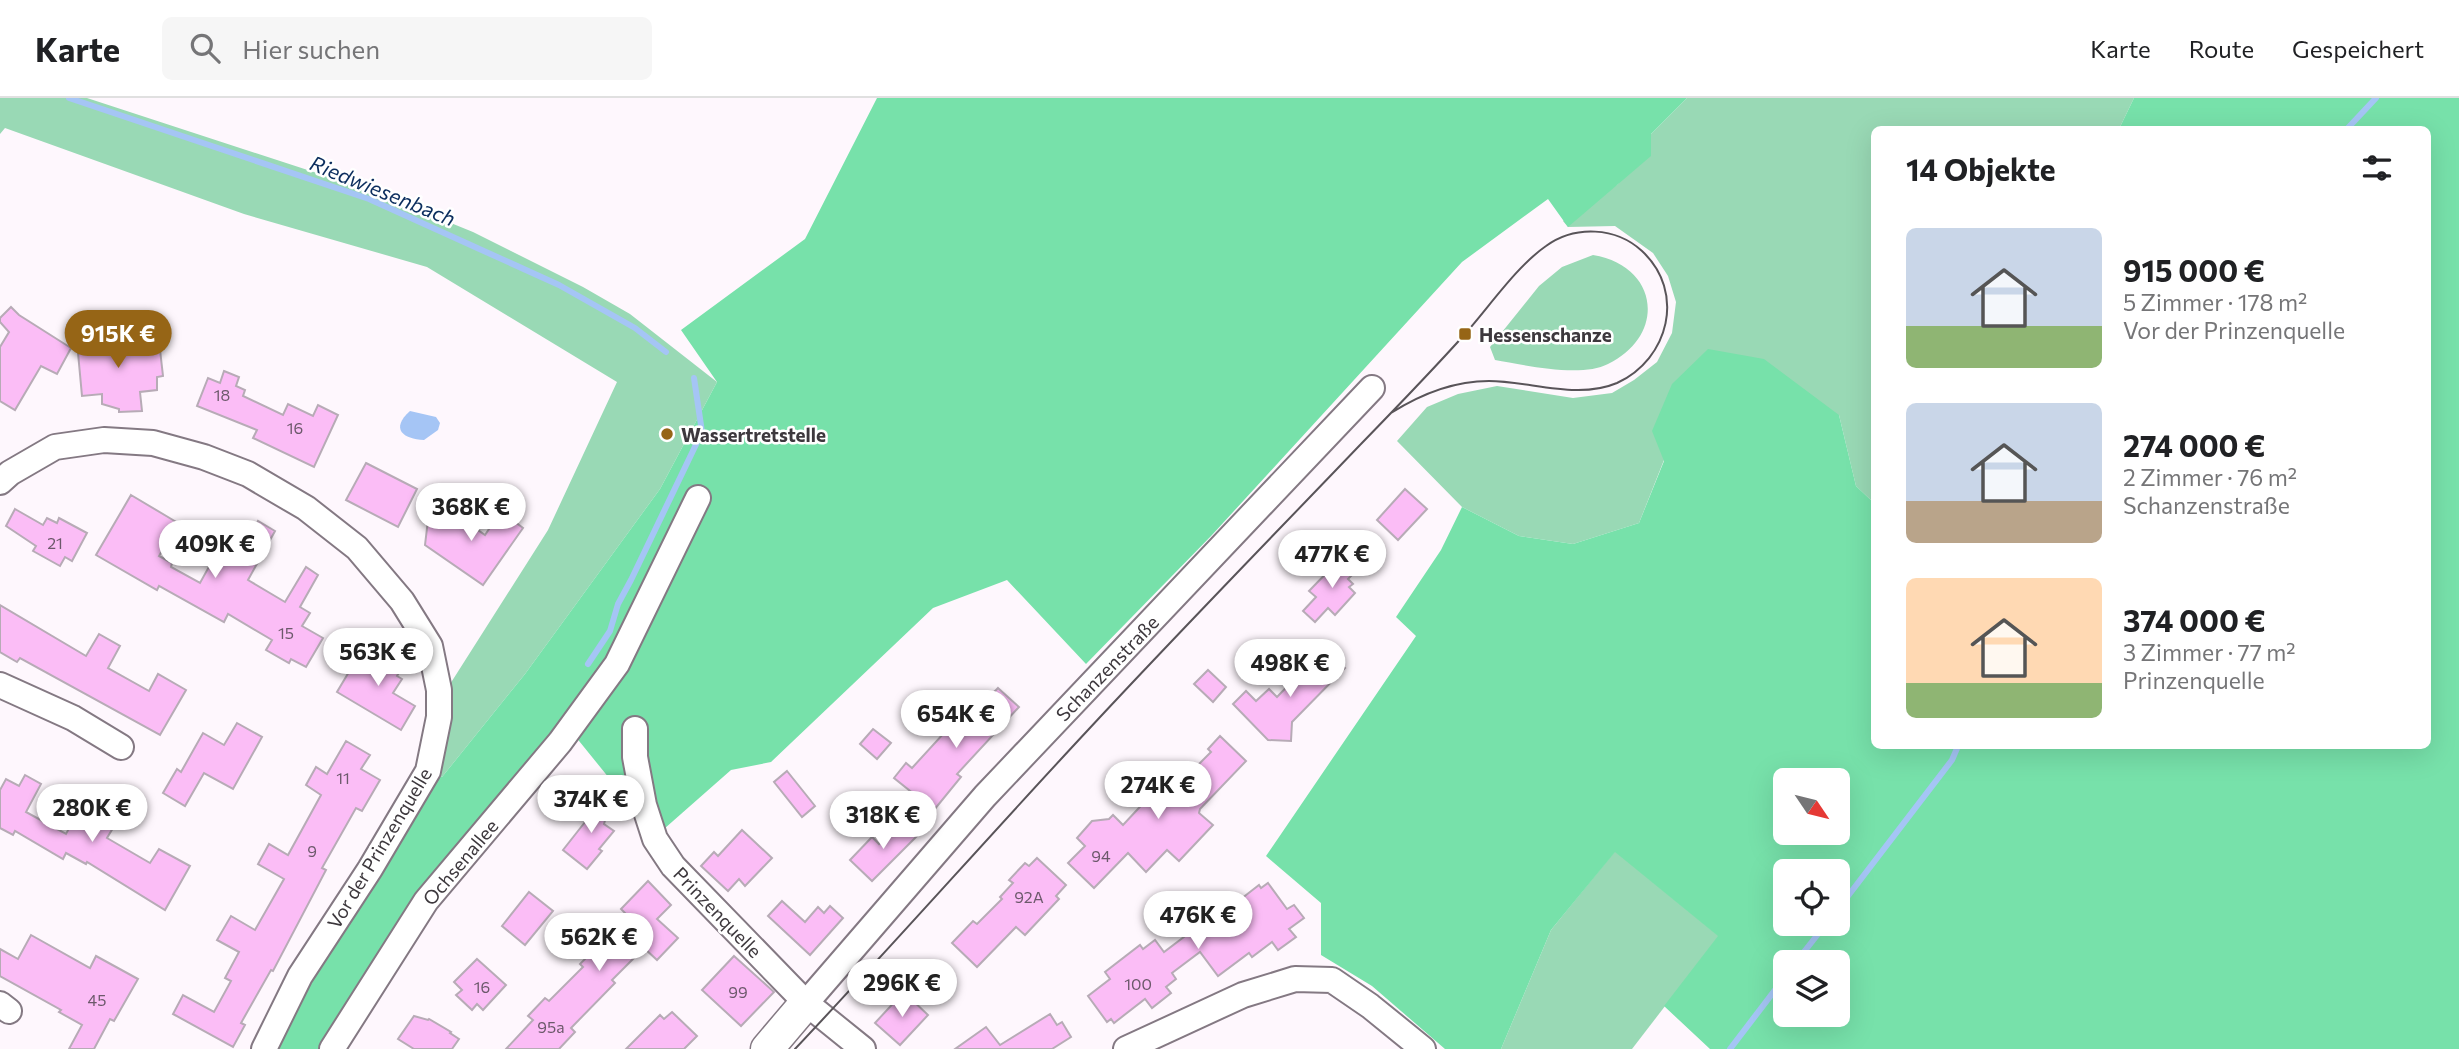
<!DOCTYPE html>
<html lang="de">
<head>
<meta charset="utf-8">
<style>
	body { margin:0; font-family:Commissioner,sans-serif; background:#f6f6f6; color:#202124; height:100vh; display:flex; flex-direction:column; font-size:26px; white-space:nowrap }
	* { box-sizing:border-box; margin:0 }
	p { font-size:23px; color:#757577 }
	.icon { flex:none; width:38px; height:38px; fill:none; stroke:currentColor; stroke-width:2; stroke-linecap:round; stroke-linejoin:round }
	.map { position:relative; flex:1; overflow:hidden }
	.side { position:absolute; left:1871px; top:28px; width:560px; height:623px; display:flex; flex-direction:column; background:#fff; border-radius:10px; box-shadow:0 7px 28px #0002 }
	.side>* { flex:none }
	.needle { width:46px; rotate:125deg }
	.buttons { position:absolute; left:1773px; top:670px; display:grid; gap:14px }
	.buttons a { display:grid; place-items:center; width:77px; height:77px; border-radius:10px; background:#fff; box-shadow:0 7px 28px #0002; font-size:35px }
	.price { position:absolute; translate:-50% -60px; padding:0 16px; border-radius:24px; background:#fff; color:#222; font-size:23px; line-height:46px; filter:drop-shadow(0 2px 4px #0008) }
	.price::after { content:''; position:absolute; left:50%; top:42px; width:21px; height:16px; margin-left:-10px; background:inherit; clip-path:polygon(0 0,100% 0,50% 100%) }
	.price.selected { background:#966516; color:#fff }
	ul { padding:0; list-style:none }
	li { display:flex; align-items:center; gap:21px; height:175px; padding:0 35px }
	li span { display:grid; place-items:center; flex:none; width:196px; height:140px; border-radius:10px; color:#555 }
	li>.icon { margin-inline-start:auto }
	span .icon { width:84px; height:84px; fill:#fffc; stroke-width:1 }
	li b { font-size:30px }
	h2 { display:flex; justify-content:space-between; align-items:center; height:84px; padding:0 35px; font-size:30px }
	header { display:flex; align-items:center; gap:42px; box-sizing:border-box; height:98px; padding:0 35px; background:#fff; border-bottom:2px solid #e0e0e0 }
	header strong { font-size:33px }
	nav { display:flex; gap:38px; margin-inline-start:auto; font-size:24px }
	.search { width:490px; height:63px; background:#f6f6f6; display:flex; align-items:center; gap:18px; box-sizing:border-box; padding:0 24px; border-radius:10px; color:#757577; font-size:26px }
	.map>svg:first-child { display:block }
	.green { fill:#99d9b5 }
	.forest { fill:#77e1aa; fill-rule:evenodd }
	.water { fill:#a5c5f5 }
	.lines { fill:none; stroke-linecap:round; stroke-linejoin:round }
	.stream { stroke:#a5c5f5; stroke-width:6 }
	.building { fill:#fbbdf6; stroke:#b7abb6; stroke-width:2 }
	.minor-casing { stroke:#847983; stroke-width:28 }
	.tertiary-casing { stroke:#847983; stroke-width:35 }
	.minor { stroke:#fff; stroke-width:24 }
	.tertiary { stroke:#fff; stroke-width:32 }
	.tram { stroke:#595459; stroke-width:2 }
	.poi-dot { fill:#966516; stroke:#fff; stroke-width:2.5 }
	.labels { text-anchor:middle; dominant-baseline:central; stroke-width:5; stroke-linejoin:round; paint-order:stroke }
	.number-label { font-size:16px; fill:#6c596b }
	.poi-label { font-size:19px; font-weight:bold; fill:#3d383d; stroke:#fff; text-anchor:start }
	.street-label { font-size:19px; fill:#3d383d; stroke:#fff }
	.water-label { font-size:21px; font-style:italic; fill:#0c2e5e; stroke:#fff }
</style>
</head>
<body>
<header>
<strong>Karte</strong>
<div class="search"><svg class="icon" aria-label="search" viewBox="0 0 24 24"><circle cx="10" cy="10" r="6"/><path d="M15 15l6 6"/></svg>Hier suchen</div>
<nav><a>Karte</a><a>Route</a><a>Gespeichert</a></nav>
</header>
<div class="map">
<svg width="2459" height="951" viewBox="0 0 2459 951">
	<rect width="100%" height="100%" fill="#fef7fd"/>
	<!-- green -->
	<g class="green">
		<polygon points="0,0 87,0 372,93 473,134 583,189 630,216 717,284 660,391 525,576 442,679 435,676 445,594 548,432 617,284 427,169 244,116 5,30 0,36"/>
		<polygon points="1687,0 2134,0 2119,31 1874,32 1874,405 1856,388 1839,317 1664,362 1639,425 1573,446 1519,438 1462,409 1397,343 1427,309 1458,296 1497,288 1573,300 1612,295 1634,282 1657,264 1672,235 1676,204 1668,178 1653,155 1615,128 1568,129 1563,123 1618,86 1651,36"/>
		<path d="M1593 157C1659 168 1667 237 1608 266 1581 280 1524 267 1495 262L1490 249 1539 188 1562 169Z"/>
		<polygon points="1615,753 1719,838 1632,951 1501,951 1551,832"/>
	</g>
	<!-- forest -->
	<g class="forest">
		<polygon points="877,0 1687,0 1651,36 1651,58 1568,129 1548,101 1462,164 1212,437 1086,566 1007,482 933,510 771,664 731,672 656,738 571,633 325,951 272,951 305,883 435,676 442,679 525,576 660,391 717,284 681,232 805,141"/>
		<path d="M2134 0H2459V951H1710L1664 908 1718 838 1615 754 1551 832 1501 951H1445L1372 888 1321 857V805L1266 758 1416 538 1396 519 1441 452 1462 409 1519 438 1573 446 1639 425 1664 363 1652 333 1672 286 1708 251 1764 261 1839 317 1856 388 1874 405V648H2427V32L2119 31ZM1838 682V735H1785V682ZM1785 774H1838V826H1785ZM1785 864H1838V917H1785Z"/>
	</g>
	<!-- water -->
	<path class="water" d="M410 313 436 319 440 325 438 332 424 342C403 341 390 331 410 313Z"/>
	<g class="lines">
		<!-- stream -->
		<g class="stream">
			<polyline points="69,0 369,101 559,187 635,230 666,254"/>
			<polyline points="2346,32 2376,0"/>
			<polyline points="588,566 610,533 618,506 631,482 702,334 694,280"/>
			<polyline points="1838,811 1952,662 1958,648"/>
			<polyline points="1796,864 1826,826"/>
			<polyline points="1730,951 1785,879"/>
		</g>
	</g>
	<!-- building -->
	<g class="building">
		<polygon points="11,209 19,217 71,250 57,276 41,268 15,312 0,303 0,249 9,234 0,224 0,220"/>
		<polygon points="92,231 93,240 108,238 109,246 159,243 163,278 157,279 157,292 140,294 142,313 119,314 119,311 102,306 102,296 82,298 76,233"/>
		<polygon points="224,273 239,279 236,288 245,292 243,298 283,317 288,306 313,318 318,307 338,317 314,369 253,340 257,332 197,308 208,280 220,285"/>
		<polygon points="366,365 417,391 398,429 346,402"/>
		<polygon points="1405,391 1427,411 1398,442 1377,422"/>
		<polygon points="131,397 178,425 159,458 172,465 171,469 200,485 221,447 239,457 258,423 275,433 248,482 285,504 306,469 318,477 300,509 310,515 302,528 323,540 306,569 291,561 289,565 266,552 272,542 228,516 224,524 159,488 157,492 96,457"/>
		<polygon points="15,411 43,427 47,420 57,425 59,420 87,435 72,463 65,459 60,468 33,453 36,448 6,428"/>
		<polygon points="450,412 485,437 501,413 523,430 483,487 425,447 428,422"/>
		<polygon points="1343,458 1357,472 1348,481 1353,486 1349,489 1355,495 1335,517 1328,510 1315,524 1303,513 1316,499 1309,493"/>
		<polygon points="0,507 86,558 99,536 120,548 108,570 149,593 158,576 186,592 160,637 20,560 17,564 0,554"/>
		<polygon points="372,547 404,566 397,578 402,581 393,595 415,608 401,632 337,594 359,557 370,563"/>
		<polygon points="1324,550 1345,570 1292,624 1291,643 1268,642 1233,606 1246,593 1256,603 1269,591 1277,599"/>
		<polygon points="1208,572 1226,589 1213,604 1194,586"/>
		<polygon points="998,590 1019,609 957,676 961,679 934,712 894,680 906,665 912,670 966,611 972,617"/>
		<polygon points="237,625 262,639 233,691 204,675 185,708 163,695 177,671 181,674 203,635 224,647"/>
		<polygon points="873,631 891,645 877,661 860,646"/>
		<polygon points="1220,638 1246,663 1200,711 1199,715 1213,727 1179,763 1167,752 1146,774 1128,755 1094,790 1068,765 1085,748 1077,740 1092,723 1109,721 1113,717 1123,727 1151,697 1160,705 1211,654 1208,651"/>
		<polygon points="346,643 370,657 361,671 380,682 362,713 356,710 322,770 326,772 273,873 271,872 241,925 245,927 233,949 173,916 183,897 214,914 231,883 225,880 239,854 217,842 231,818 255,832 284,781 258,766 269,746 288,757 321,697 306,687 316,669 327,676"/>
		<polygon points="787,673 815,708 802,719 774,684"/>
		<polygon points="25,677 41,686 26,714 66,736 85,701 119,720 107,740 150,765 159,751 190,768 165,812 87,764 86,766 66,755 63,761 15,733 13,737 0,730 0,692 6,681 19,688"/>
		<polygon points="615,686 604,726 614,733 599,751 602,753 587,771 563,752"/>
		<polygon points="902,724 917,738 872,783 850,762 872,739 879,746"/>
		<polygon points="742,732 772,760 745,788 739,781 728,793 701,768 714,754 718,758"/>
		<polygon points="1037,760 1066,787 1056,798 1059,801 1025,837 1016,829 977,869 952,845 973,823 977,826 1002,801 1000,799 1013,785 1009,782 1025,765 1029,768"/>
		<polygon points="648,783 671,807 657,821 678,840 657,862 644,850 612,882 615,885 571,930 575,934 559,951 506,951 533,922 528,918 545,900 549,903 583,869 580,866 602,844 606,849 632,822 621,811"/>
		<polygon points="1268,785 1287,811 1294,807 1304,820 1289,831 1296,839 1278,852 1272,844 1252,859 1249,855 1218,878 1200,854 1172,875 1176,881 1166,889 1171,895 1152,910 1145,901 1114,925 1111,921 1107,924 1088,898 1110,881 1105,874 1140,847 1143,851 1155,842 1164,854 1238,798 1241,801 1259,787 1261,790"/>
		<polygon points="529,794 553,813 525,847 502,828"/>
		<polygon points="782,803 805,824 818,809 824,815 830,808 843,820 810,857 768,818"/>
		<polygon points="31,837 90,870 96,858 138,881 114,923 110,921 94,951 69,951 82,927 59,914 61,912 0,878 0,851 18,861"/>
		<polygon points="734,858 774,894 741,928 702,892"/>
		<polygon points="477,861 506,887 483,912 477,906 472,912 456,897 462,892 454,884"/>
		<polygon points="908,898 928,917 900,947 875,925 899,899 903,902"/>
		<polygon points="672,914 697,938 684,951 626,951 660,917 664,921"/>
		<polygon points="1050,916 1057,927 1062,924 1071,939 1052,951 955,951 986,929 1000,947"/>
		<polygon points="414,918 428,922 429,921 451,934 450,935 459,941 452,951 414,951 398,941"/>
	</g>
	<g class="lines">
		<defs>
			<g id="minor">
				<polyline points="0,384 10,375 55,349 104,342 153,345 204,359 248,376 306,410 357,450 402,503 430,548 439,592 439,619 428,673 370,771 300,878 264,951"/>
				<polyline points="0,587 73,620 121,649"/>
				<polyline points="635,631 635,659 644,707 655,741 673,768 806,905 863,951"/>
				<polyline points="806,905 985,698 1372,290"/>
				<polyline points="0,906 9,913"/>
				<polyline points="332,951 426,803 560,644 617,566 698,400"/>
				<polyline points="1126,951 1243,897 1295,881 1332,882 1370,908 1423,951"/>
			</g>
			<polyline id="tertiary" points="767,951 806,905"/>
		</defs>
		<!-- minor casing -->
		<use href="#minor" class="minor-casing"/>
		<!-- tertiary casing -->
		<use href="#tertiary" class="tertiary-casing"/>
		<!-- minor -->
		<use href="#minor" class="minor"/>
		<!-- tertiary -->
		<use href="#tertiary" class="tertiary"/>
		<!-- tram -->
		<path class="tram" d="M795 951C894 846 990 737 1088 632 1177 536 1269 442 1360 347 1395 311 1431 274 1465 236 1489 209 1517 168 1546 148 1575 127 1616 129 1642 153 1686 194 1669 261 1617 285 1577 302 1530 283 1489 283 1454 283 1421 296 1391 315"/>
	</g>
	<!-- markers -->
	<g class="poi-dot">
		<rect x="1458" y="229" width="14" height="14" rx="3.5"/>
		<circle cx="667" cy="336" r="7"/>
	</g>
	<g class="labels">
		<!-- number labels -->
		<g class="number-label">
			<text x="222" y="296">18</text>
			<text x="295" y="329">16</text>
			<text x="55" y="444">21</text>
			<text x="286" y="534">15</text>
			<text x="343" y="679">11</text>
			<text x="312" y="752">9</text>
			<text x="1101" y="757">94</text>
			<text x="1029" y="798">92A</text>
			<text x="1138" y="885">100</text>
			<text x="482" y="888">16</text>
			<text x="738" y="893">99</text>
			<text x="97" y="901">45</text>
			<text x="551" y="928">95a</text>
		</g>
		<!-- poi labels -->
		<g class="poi-label">
			<text x="1479" y="236">Hessenschanze</text>
			<text x="681" y="336">Wassertretstelle</text>
		</g>
		<!-- street labels -->
		<g class="street-label">
			<text transform="translate(1107 570) rotate(-46)">Schanzenstraße</text>
			<text transform="translate(379 750) rotate(-59)">Vor der Prinzenquelle</text>
			<text transform="translate(460 764) rotate(-50)">Ochsenallee</text>
			<text transform="translate(718 814) rotate(46)">Prinzenquelle</text>
		</g>
		<!-- water labels -->
		<g class="water-label">
			<text transform="translate(383 92) rotate(22)">Riedwiesenbach</text>
		</g>
	</g>
</svg>
<div class="buttons">
<a><svg class="needle" viewBox="-14 -14 28 28"><path d="M0-13l5 13h-10z" fill="#e53935"/><path d="M0 13l5-13h-10z" fill="#757577"/></svg></a>
<a><svg class="icon" aria-label="locate" viewBox="0 0 24 24"><circle cx="12" cy="12" r="6"/><path d="M12 2v4M12 18v4M2 12h4M18 12h4"/></svg></a>
<a><svg class="icon" aria-label="layers" viewBox="0 0 24 24"><path d="M12 4l9 5-9 5-9-5zM3 14l9 5 9-5"/></svg></a>
</div>
<b class="price selected" style="left:118px;top:272px">915K €</b>
<b class="price" style="left:471px;top:445px">368K €</b>
<b class="price" style="left:215px;top:482px">409K €</b>
<b class="price" style="left:1332px;top:492px">477K €</b>
<b class="price" style="left:378px;top:590px">563K €</b>
<b class="price" style="left:1290px;top:601px">498K €</b>
<b class="price" style="left:956px;top:652px">654K €</b>
<b class="price" style="left:1158px;top:723px">274K €</b>
<b class="price" style="left:591px;top:737px">374K €</b>
<b class="price" style="left:92px;top:746px">280K €</b>
<b class="price" style="left:883px;top:753px">318K €</b>
<b class="price" style="left:1198px;top:853px">476K €</b>
<b class="price" style="left:599px;top:875px">562K €</b>
<b class="price" style="left:902px;top:921px">296K €</b>
<section class="side">
<h2>14 Objekte<svg class="icon" aria-label="filters" viewBox="0 0 24 24"><path d="M4 7h16M4 17h16"/><circle cx="9" cy="7" r="2"/><circle cx="15" cy="17" r="2"/></svg></h2>
<ul>
<li><span style="background:linear-gradient(#c9d6e8 70%,#8fb573 0)"><svg class="icon" aria-label="home" viewBox="0 0 24 24"><path d="M3 11l9-7 9 7M6 9v11h12V9"/></svg></span><div><b>915 000 €</b><p>5 Zimmer · 178 m²</p><p>Vor der Prinzenquelle</p></div></li>
<li><span style="background:linear-gradient(#c9d6e8 70%,#b9a48a 0)"><svg class="icon" aria-label="home" viewBox="0 0 24 24"><path d="M3 11l9-7 9 7M6 9v11h12V9"/></svg></span><div><b>274 000 €</b><p>2 Zimmer · 76 m²</p><p>Schanzenstraße</p></div></li>
<li><span style="background:linear-gradient(#ffd9b3 75%,#8fb573 0)"><svg class="icon" aria-label="home" viewBox="0 0 24 24"><path d="M3 11l9-7 9 7M6 9v11h12V9"/></svg></span><div><b>374 000 €</b><p>3 Zimmer · 77 m²</p><p>Prinzenquelle</p></div></li>
</ul>
</section>
</div>
</body>
</html>
